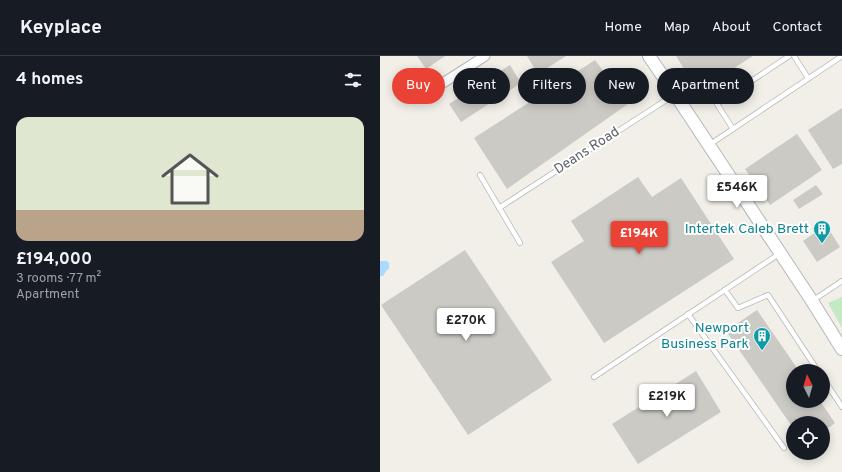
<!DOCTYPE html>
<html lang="en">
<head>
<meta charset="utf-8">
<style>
	body { margin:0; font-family:Overpass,sans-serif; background:#242831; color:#f1f3f6; height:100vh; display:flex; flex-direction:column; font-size:15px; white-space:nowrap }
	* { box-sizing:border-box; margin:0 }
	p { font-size:13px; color:#9ea1a6 }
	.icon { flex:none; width:22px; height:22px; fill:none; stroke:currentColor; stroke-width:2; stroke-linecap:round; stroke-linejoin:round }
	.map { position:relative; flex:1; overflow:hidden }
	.drawer { display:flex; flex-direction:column; background:#171b24; width:380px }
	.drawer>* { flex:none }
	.banner { position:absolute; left:12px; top:12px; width:380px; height:36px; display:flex; gap:8px }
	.needle { width:26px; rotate:355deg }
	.fabs { position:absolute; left:406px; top:308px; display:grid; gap:8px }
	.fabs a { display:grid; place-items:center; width:44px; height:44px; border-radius:50%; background:#171b24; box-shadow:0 2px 10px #0003; font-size:20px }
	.price { position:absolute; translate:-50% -34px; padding:0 9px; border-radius:4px; background:#fff; color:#222; font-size:13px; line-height:26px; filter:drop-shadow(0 1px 2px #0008) }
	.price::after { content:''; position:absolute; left:50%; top:24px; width:12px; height:9px; margin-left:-6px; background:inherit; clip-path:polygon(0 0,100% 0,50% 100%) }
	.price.selected { background:#ea4335; color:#fff }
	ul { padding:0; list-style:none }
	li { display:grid; align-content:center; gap:8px; height:212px; padding:0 16px }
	li span { display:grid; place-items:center; height:124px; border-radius:12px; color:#555 }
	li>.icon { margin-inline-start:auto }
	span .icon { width:72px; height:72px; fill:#fffc; stroke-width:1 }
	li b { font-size:17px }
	h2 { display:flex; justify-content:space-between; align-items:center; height:48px; padding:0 16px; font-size:17px }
	.tag { padding:0 14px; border-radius:18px; background:#171b24; box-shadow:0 2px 10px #0003; font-size:14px; line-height:36px }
	.tag.selected { background:#ea4335; color:#fff }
	header { display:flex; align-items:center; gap:24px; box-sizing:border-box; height:56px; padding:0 20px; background:#171b24; border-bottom:1px solid #363941 }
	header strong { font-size:19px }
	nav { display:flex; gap:22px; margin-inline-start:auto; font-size:14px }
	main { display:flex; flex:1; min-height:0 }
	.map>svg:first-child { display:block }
	.green { fill:#c5e8c5 }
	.water { fill:#aadaff }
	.building { fill:#cccac5 }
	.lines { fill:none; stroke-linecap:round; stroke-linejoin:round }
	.service-casing { stroke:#b5b8bc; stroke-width:6 }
	.minor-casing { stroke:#b5b8bc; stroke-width:11 }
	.tertiary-casing { stroke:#b5b8bc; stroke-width:14 }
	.service { stroke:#fff; stroke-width:4.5 }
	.minor { stroke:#fff; stroke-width:9 }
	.tertiary { stroke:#fff; stroke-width:12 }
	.labels { text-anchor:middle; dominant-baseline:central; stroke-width:4; stroke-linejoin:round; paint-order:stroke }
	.street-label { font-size:14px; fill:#5f6368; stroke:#fff }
	.culture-label { font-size:14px; fill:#0d838f; stroke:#fff; text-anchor:end }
</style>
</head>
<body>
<header>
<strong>Keyplace</strong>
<nav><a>Home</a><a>Map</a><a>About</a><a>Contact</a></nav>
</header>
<main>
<section class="drawer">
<h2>4 homes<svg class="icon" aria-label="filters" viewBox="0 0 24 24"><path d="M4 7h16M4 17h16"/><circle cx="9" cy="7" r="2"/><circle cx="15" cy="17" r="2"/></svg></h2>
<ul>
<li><span style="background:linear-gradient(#dfe7d0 75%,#b9a48a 0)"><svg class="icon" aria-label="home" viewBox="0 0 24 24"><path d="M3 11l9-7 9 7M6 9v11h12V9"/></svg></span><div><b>£194,000</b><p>3 rooms · 77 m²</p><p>Apartment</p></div></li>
</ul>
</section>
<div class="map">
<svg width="462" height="416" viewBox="0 0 462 416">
	<rect width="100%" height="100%" fill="#f1efe8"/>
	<!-- green -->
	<polygon class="green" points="462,241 462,272 448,247"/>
	<!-- water -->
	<polygon class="water" points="0,205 7,205 9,207 9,213 7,214 3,220 0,220"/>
	<!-- building -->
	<g class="building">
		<polygon points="37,0 65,0 46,13"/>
		<polygon points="147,0 186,0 158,18"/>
		<polygon points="296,0 373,0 318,35"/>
		<polygon points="215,4 248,48 127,133 94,82"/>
		<polygon points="130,9 141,27 81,66 69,48"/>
		<polygon points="462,52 462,108 453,113 428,74"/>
		<polygon points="417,78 442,114 390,149 365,113"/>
		<polygon points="258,121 272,141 301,122 354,203 224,287 171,206 204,185 191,165"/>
		<polygon points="436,129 443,138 419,153 413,144"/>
		<polygon points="446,169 460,191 437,206 423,185"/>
		<polygon points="85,194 172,324 88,379 1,249"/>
		<polygon points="377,254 419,315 413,315 413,345 440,345 455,367 443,376 443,367 413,367 413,372 346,275"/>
		<polygon points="316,315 341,356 258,408 232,368"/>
	</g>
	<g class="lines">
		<defs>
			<g id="service">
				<polyline points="414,0 428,22"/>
				<polyline points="353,73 337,48 409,0"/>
				<polyline points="329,89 462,0"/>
				<polyline points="100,119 140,187"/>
				<polyline points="119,152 294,39"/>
				<polyline points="345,234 358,252 388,239 438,315"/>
				<polyline points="432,245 462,225"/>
				<polyline points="308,258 404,392"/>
				<polyline points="214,321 399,198"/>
				<polyline points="443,322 462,351"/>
			</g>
			<polyline id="minor" points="63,27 105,0"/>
			<polyline id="tertiary" points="269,0 295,38 432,245 462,293"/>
		</defs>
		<!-- service casing -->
		<use href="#service" class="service-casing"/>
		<!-- minor casing -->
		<use href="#minor" class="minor-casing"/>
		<!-- tertiary casing -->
		<use href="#tertiary" class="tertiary-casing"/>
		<!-- service -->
		<use href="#service" class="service"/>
		<!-- minor -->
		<use href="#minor" class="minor"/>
		<!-- tertiary -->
		<use href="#tertiary" class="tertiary"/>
	</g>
	<!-- icons -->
	<defs>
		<symbol id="building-pin" viewBox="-11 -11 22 30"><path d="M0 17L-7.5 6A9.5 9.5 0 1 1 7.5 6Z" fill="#0f9aa8" stroke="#fff"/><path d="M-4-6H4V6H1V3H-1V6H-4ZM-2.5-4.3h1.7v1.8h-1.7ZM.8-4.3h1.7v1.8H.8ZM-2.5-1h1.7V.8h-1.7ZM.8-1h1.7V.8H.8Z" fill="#fff"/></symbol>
	</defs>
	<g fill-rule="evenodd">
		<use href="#building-pin" x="432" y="163" width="20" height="27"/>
		<use href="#building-pin" x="372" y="270" width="20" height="27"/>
	</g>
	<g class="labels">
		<!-- street labels -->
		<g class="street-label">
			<text transform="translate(207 95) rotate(-33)">Deans Road</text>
		</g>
		<!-- culture labels -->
		<g class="culture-label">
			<text x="429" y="173">Intertek Caleb Brett</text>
			<text x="369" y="272">Newport<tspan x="369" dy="16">Business Park</tspan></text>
		</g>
	</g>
</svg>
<div class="fabs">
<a><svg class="needle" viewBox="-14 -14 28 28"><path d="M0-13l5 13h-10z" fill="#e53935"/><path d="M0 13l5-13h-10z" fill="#9ea1a6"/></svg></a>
<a><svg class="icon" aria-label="locate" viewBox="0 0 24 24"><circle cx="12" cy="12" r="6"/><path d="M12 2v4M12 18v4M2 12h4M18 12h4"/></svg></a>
</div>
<b class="price" style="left:357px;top:153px">£546K</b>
<b class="price selected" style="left:259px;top:199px">£194K</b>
<b class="price" style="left:86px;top:286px">£270K</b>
<b class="price" style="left:287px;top:362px">£219K</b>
<div class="banner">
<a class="tag selected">Buy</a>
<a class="tag">Rent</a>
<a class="tag">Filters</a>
<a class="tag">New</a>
<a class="tag">Apartment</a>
</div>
</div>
</main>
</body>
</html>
